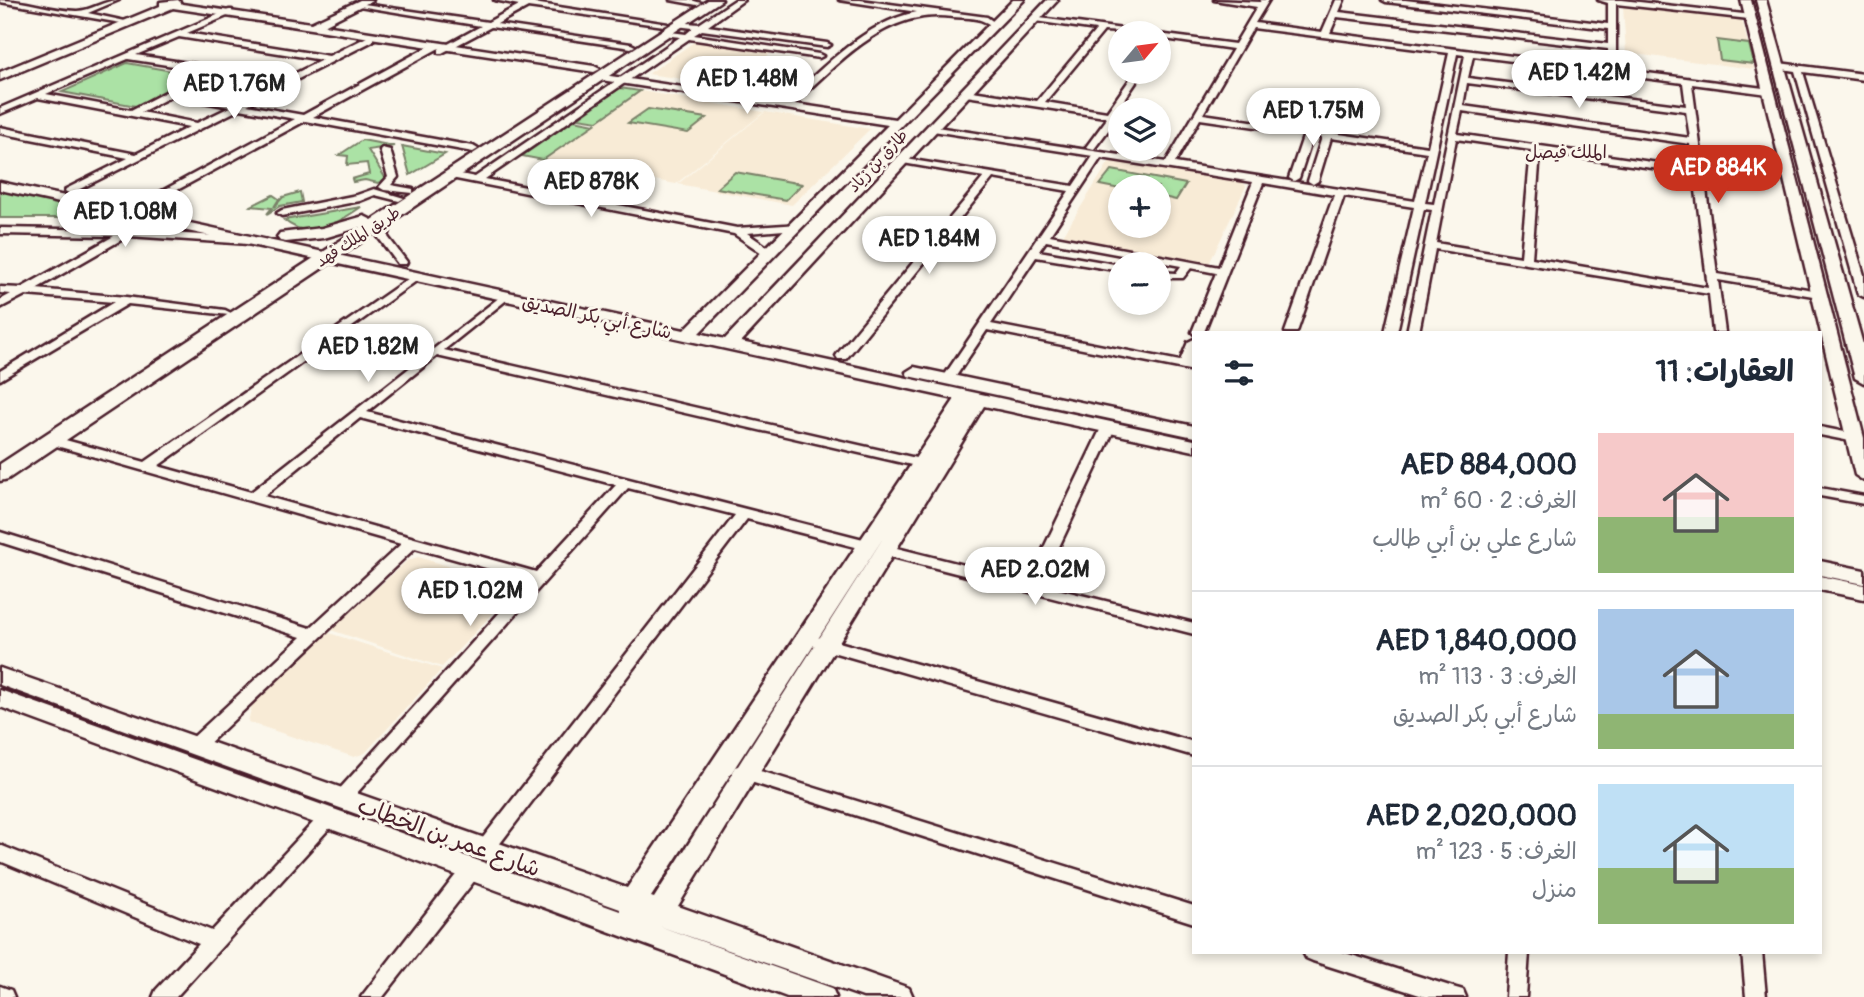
<!DOCTYPE html>
<html lang="ar">
<head>
<meta charset="utf-8">
<style>
	body { margin:0; font-family:Pangolin,"Playpen Sans Arabic",sans-serif; background:#f6f6f7; color:#1f2937; direction:rtl; height:100vh; display:flex; flex-direction:column; font-size:26px; white-space:nowrap }
	* { box-sizing:border-box; margin:0 }
	p { font-size:23px; color:#747a83 }
	.icon { flex:none; width:38px; height:38px; fill:none; stroke:currentColor; stroke-width:2; stroke-linecap:round; stroke-linejoin:round }
	.map { position:relative; flex:1; overflow:hidden; direction:ltr }
	.drawer { position:absolute; left:1192px; top:331px; width:630px; height:623px; display:flex; flex-direction:column; background:#fff; border-radius:0px; box-shadow:0 4px 10px #0003; direction:rtl }
	.drawer>* { flex:none }
	.needle { width:46px; rotate:61deg }
	.tools { position:absolute; left:1108px; top:21px; display:grid; gap:14px }
	.tools a { display:grid; place-items:center; width:63px; height:63px; border-radius:50%; background:#fff; box-shadow:0 4px 10px #0003; font-size:35px }
	.price { position:absolute; translate:-50% -60px; padding:0 16px; border-radius:24px; background:#fff; color:#222; font-size:23px; line-height:46px; filter:drop-shadow(0 2px 4px #0008) }
	.price::after { content:''; position:absolute; left:50%; top:42px; width:21px; height:16px; margin-left:-10px; background:inherit; clip-path:polygon(0 0,100% 0,50% 100%) }
	.price.selected { background:#c8321e; color:#fff }
	ul { padding:0; list-style:none }
	li { display:flex; align-items:center; gap:21px; height:175px; padding:0 28px }
	li+li { border-top:2px solid #e0e1e3 }
	li span { display:grid; place-items:center; flex:none; width:196px; height:140px; border-radius:0px; color:#555 }
	li>.icon { margin-inline-start:auto }
	span .icon { width:84px; height:84px; fill:#fffc; stroke-width:1 }
	li b { font-size:30px }
	h2 { display:flex; justify-content:space-between; align-items:center; height:84px; padding:0 28px; font-size:30px }
	.map>svg:first-child { display:block }
	.built { fill:#f8ebd6; fill-rule:evenodd }
	.green { fill:#abe2a5; stroke:#7a8068; stroke-width:2 }
	.lines { fill:none; stroke-linecap:round; stroke-linejoin:round }
	.street-casing { stroke:#4a1f2b; stroke-width:5 }
	.secondary-casing { stroke:#4a1f2b; stroke-width:5 }
	.primary-casing { stroke:#4a1f2b; stroke-width:5 }
	.street { fill:#fbf7ec; fill-rule:evenodd }
	.secondary { fill:#fbf7ec; fill-rule:evenodd }
	.primary { fill:#fbf7ec; fill-rule:evenodd }
	.wall { fill:#cfb18a; stroke:#4a1f2b; stroke-width:2 }
	.shaded-wall { fill:#a99071; stroke:#4a1f2b; stroke-width:2 }
	.building { fill:#f1cea1; stroke:#4a1f2b; stroke-width:2 }
	.labels { text-anchor:middle; dominant-baseline:central; stroke-width:6; stroke-linejoin:round; paint-order:stroke }
	.far-street-label { font-size:16px; fill:#4a1f2b; stroke:#fbf7ec }
	.far-neighbourhood-label { font-size:18px; fill:#4a1f2b; stroke:#fbf7ec }
	.street-label { font-size:19px; fill:#4a1f2b; stroke:#fbf7ec }
	.near-street-label { font-size:23px; fill:#4a1f2b; stroke:#fbf7ec }
</style>
</head>
<body>
<div class="map">
<svg width="1864" height="997" viewBox="0 0 1864 997">
	<rect width="100%" height="100%" fill="#fbf7ec"/>
	<filter id="ink" filterUnits="userSpaceOnUse"><feTurbulence type="fractalNoise" baseFrequency=".0143" numOctaves="2"/><feDisplacementMap in="SourceGraphic" scale="14" xChannelSelector="R" yChannelSelector="G"/><feConvolveMatrix kernelMatrix="1 2 1 2 8 2 1 2 1" color-interpolation-filters="sRGB"/></filter>
	<g filter="url(#ink)">
		<!-- built -->
		<g class="built">
			<polygon points="1623,6 1742,20 1754,69 1626,53"/>
			<polygon points="694,42 772,52 732,86 648,74"/>
			<polygon points="641,91 764,112 676,184 544,160"/>
			<polygon points="765,112 870,129 792,205 678,184"/>
			<path d="M1116 160 1241 180 1246 186 1209 264 1062 237 1109 162ZM1120 187H1158V226H1120Z"/>
			<polygon points="418,557 512,585 514,591 442,667 331,630 408,560"/>
			<polygon points="329,633 442,669 365,753 354,757 248,722 252,705"/>
		</g>
		<!-- green -->
		<g class="green">
			<polygon points="1717,40 1749,44 1754,64 1720,60"/>
			<polygon points="127,63 200,76 141,107 62,92"/>
			<polygon points="620,88 640,91 598,121 578,118"/>
			<polygon points="648,109 707,118 688,133 628,123"/>
			<polygon points="574,120 595,124 543,160 522,156"/>
			<polygon points="362,140 394,146 368,150 386,179 378,183 365,180 353,182 352,179 369,174 367,163 347,165 348,156 339,155"/>
			<polygon points="402,146 445,154 410,175"/>
			<polygon points="1112,170 1186,184 1176,200 1159,196 1158,187 1120,189 1100,185"/>
			<polygon points="735,172 802,184 786,200 717,188"/>
			<polygon points="0,190 136,221 124,228 74,226 79,218 0,218"/>
			<polygon points="300,192 302,202 280,206 267,214 272,208 251,206 273,195 279,199 274,207 283,197"/>
			<path d="M361 207C338 223 309 242 284 220Z"/>
		</g>
		<g class="lines">
			<defs>
				<g id="street">
					<path d="M0 0C26 0 51 11 77 11 91 11 104 0 119 0L88 13 125 21 121 23 0 2Z"/>
					<polygon points="494,0 527,2 668,24 664,26 528,7 497,24 631,44 635,46 631,48 491,27 442,53 439,53 439,49 481,26 353,5 357,3 488,22 519,5"/>
					<polygon points="670,0 691,0 701,3 697,5"/>
					<polygon points="735,0 744,0 708,26 827,43 831,45 827,47 702,30 694,35 819,54 823,56 819,58 689,39 485,179 737,228 800,224 800,228 796,229 747,233 773,251 773,255 765,255 734,234 451,178 446,175 451,172 475,177 680,37 663,35 663,31 686,34 693,28 676,26 676,22 699,24"/>
					<path d="M839 0H860L987 17 998 25 994 27C991 26 988 23 985 22 977 17 963 18 953 17 885 8 841 62 794 103H788V99C826 66 865 22 917 12Z"/>
					<path d="M1214 0 1260 2 1261 0H1269L1255 23 1322 32 1336 0H1344L1339 12 1608 44V29L1386 2 1382 0H1405L1608 24V3L1598 0H1622L1752 15 1753 17 1749 19 1616 4V69L1771 89V93L1768 94 1692 84 1702 160 1789 172 1794 175 1789 178 1703 166 1717 274 1819 291 1825 294 1819 297 1718 280 1725 332H1713L1709 294 1435 249 1419 332H1407L1432 210 1424 209 1397 332H1385L1414 207 1344 196 1297 332H1285L1334 195 1263 183 1204 332 1194 334 1192 332 1216 273 1191 268 1183 278H1158V272L1176 273 1181 266 1046 241 1039 251 1120 265V271L1036 257 991 324 1180 361 1188 342 1194 339V357L1191 363H1194V371L987 330 952 382 948 383 942 379 1069 191 993 178 846 359H838L836 356 838 353 984 177 903 163 900 162V158L1073 186 1093 156 933 131 928 128 930 126 1166 162 1233 49 1158 38V34L1235 44 1257 7ZM1337 17 1608 49V68L1330 33ZM1253 28 1449 53 1428 147 1203 114ZM1457 54 1465 55 1434 204 1425 203ZM1473 56 1683 83 1686 106 1468 78ZM1467 83 1686 111 1690 138 1463 106ZM1462 111 1690 144 1693 168 1457 134ZM1200 119 1304 134 1289 178 1294 181 1299 178 1313 135 1322 137 1308 181 1313 184 1318 181 1331 138 1427 152 1415 201 1175 163ZM1456 139 1531 150 1521 257 1436 243ZM1540 152 1694 174 1708 288 1532 258ZM1101 158 1253 182 1219 267 1050 235Z"/>
					<path d="M229 10H232V14L187 33 329 56 367 37H373V41L247 105 303 115 435 43H441V47L313 117 473 146 478 149 473 152 305 121 142 209 137 206 138 204 295 119 240 109 70 194 65 191 66 189 128 158 0 133V127L136 154 189 127 38 98 0 114V108ZM179 37 322 60 286 78 136 55ZM128 59 206 71 131 110 46 94ZM216 73 278 82 237 103 179 92ZM172 96 230 107 197 123 141 112Z"/>
					<polygon points="1032,17 1138,31 1142,33 1104,31 1045,102 1107,112 1135,72 1143,72 1114,115 1116,120 1094,149 1086,147 1106,120 1105,117 966,96 962,93 966,90 1037,101 1096,30 1035,21 1032,21"/>
					<polygon points="1779,63 1864,74 1864,80 1803,72 1864,275 1864,297 1858,294 1795,71 1776,68 1776,64"/>
					<polygon points="382,148 390,150 398,177 391,185 413,189 413,193 384,190 379,187 388,177 380,150"/>
					<polygon points="374,189 404,198 399,201 375,195 360,201 282,216 277,213 282,210 357,195"/>
					<polygon points="389,213 394,216 388,237 407,262 406,264 398,264 378,237 384,216"/>
					<polygon points="151,216 155,217 155,221 138,231 249,238 254,241 249,244 128,236 36,289 126,297 225,310 231,313 229,315 128,304 0,380 0,371 114,302 25,295 0,308 0,300 11,294 0,293 0,287 21,288 114,236 0,234 0,228 124,230"/>
					<path d="M415 274 421 277 419 279 158 466 251 492 505 293 511 296 509 298 444 350 929 461 936 465 929 469 437 356 367 412 867 540 874 545 867 550 747 519 492 854 485 857 478 854 476 849 478 844 735 515 628 488 348 803 342 805 336 803 333 798 336 793 529 580 415 548 201 751 195 753 189 751 186 746 189 741 301 637 0 542V532L310 628 401 544 46 443 44 440 51 436 145 462ZM360 418 616 485 536 572 264 496Z"/>
					<polygon points="1108,424 1115,428 1041,585 1194,623 1194,634 885,555 878,550 885,545 1028,581 1101,428"/>
					<polygon points="1820,427 1860,435 1862,438 1855,442 1820,435"/>
					<polygon points="1820,488 1864,496 1864,504 1820,496"/>
					<polygon points="821,637 1194,742 1194,756 815,647 813,643 815,639"/>
					<polygon points="741,765 1194,906 1194,923 735,777 732,772 735,767"/>
					<polygon points="329,810 335,812 338,817 335,822 176,997 153,997 156,990 199,944 0,861 0,845 212,931 323,812"/>
					<polygon points="472,861 479,863 481,869 479,875 383,997 361,997 465,863"/>
					<polygon points="1303,952 1342,952 1456,988 1463,990 1466,997 1426,997 1313,961 1306,958"/>
					<polygon points="1509,952 1529,952 1526,997 1506,997"/>
					<polygon points="1742,952 1762,952 1766,997 1746,997"/>
					<polygon points="0,986 11,990 14,997 0,997"/>
				</g>
				<g id="secondary">
					<polygon points="178,0 182,4 311,23 360,0 373,0 324,25 594,66 600,69 594,72 173,8 0,80 0,72 160,6 160,2"/>
					<path d="M1013 0H1024L699 333 725 339 1047 0H1058L741 342 1194 440V451L984 406 678 906 909 988 913 997H863L659 926 832 988 836 997H787L0 707V690L620 911V909L0 685V668L627 888 955 399 0 190V182L684 330 888 125 601 80 595 76 597 74 895 119ZM885 535 654 898 651 897Z"/>
					<polygon points="1741,0 1751,0 1864,438 1864,481 1855,475"/>
					<polygon points="1756,0 1766,0 1864,348 1864,383 1855,378"/>
					<polygon points="914,367 1194,426 1194,437 908,376 906,372"/>
					<polygon points="1820,561 1864,570 1864,584 1820,575"/>
					<polygon points="1820,576 1864,585 1864,599 1820,590"/>
				</g>
				<polygon id="primary" points="708,0 722,0 8,479 0,481 0,464 361,227 324,238 286,242 280,241 277,237 280,233 322,228 364,216 372,220"/>
			</defs>
			<!-- street casing -->
			<use href="#street" class="street-casing"/>
			<!-- secondary casing -->
			<use href="#secondary" class="secondary-casing"/>
			<!-- primary casing -->
			<use href="#primary" class="primary-casing"/>
			<!-- street -->
			<use href="#street" class="street"/>
			<!-- secondary -->
			<use href="#secondary" class="secondary"/>
			<!-- primary -->
			<use href="#primary" class="primary"/>
		</g>
		<!-- wall -->
		<polygon class="wall" points="774,65 774,73 760,85 738,82 737,73"/>
		<!-- shaded-wall -->
		<polygon class="shaded-wall" points="774,65 774,73 760,85 759,76"/>
		<!-- building -->
		<polygon class="building" points="752,61 774,65 759,76 737,73"/>
	</g>
	<g class="labels">
		<!-- far-street labels -->
		<g class="far-street-label">
			<text transform="translate(878 161) rotate(-47)">طارق بن زياد</text>
			<text transform="translate(358 237) rotate(-33)">طريق الملك فهد</text>
		</g>
		<!-- far-neighbourhood labels -->
		<g class="far-neighbourhood-label">
			<text x="1566" y="152">الملك فيصل</text>
		</g>
		<!-- street labels -->
		<g class="street-label">
			<text transform="translate(597 317) rotate(12)">شارع أبي بكر الصديق</text>
		</g>
		<!-- near-street labels -->
		<g class="near-street-label">
			<text transform="translate(449 837) rotate(20)">شارع عمر بن الخطاب</text>
		</g>
	</g>
</svg>
<div class="tools">
<a><svg class="needle" viewBox="-14 -14 28 28"><path d="M0-13l5 13h-10z" fill="#e53935"/><path d="M0 13l5-13h-10z" fill="#747a83"/></svg></a>
<a><svg class="icon" aria-label="layers" viewBox="0 0 24 24"><path d="M12 4l9 5-9 5-9-5zM3 14l9 5 9-5"/></svg></a>
<a>+</a>
<a>−</a>
</div>
<b class="price" style="left:1579px;top:110px">AED 1.42M</b>
<b class="price" style="left:747px;top:116px">AED 1.48M</b>
<b class="price" style="left:234px;top:121px">AED 1.76M</b>
<b class="price" style="left:1313px;top:148px">AED 1.75M</b>
<b class="price selected" style="left:1718px;top:205px">AED 884K</b>
<b class="price" style="left:591px;top:219px">AED 878K</b>
<b class="price" style="left:125px;top:249px">AED 1.08M</b>
<b class="price" style="left:929px;top:276px">AED 1.84M</b>
<b class="price" style="left:368px;top:384px">AED 1.82M</b>
<b class="price" style="left:1035px;top:607px">AED 2.02M</b>
<b class="price" style="left:470px;top:628px">AED 1.02M</b>
<section class="drawer">
<h2>العقارات: 11<svg class="icon" aria-label="filters" viewBox="0 0 24 24"><path d="M4 7h16M4 17h16"/><circle cx="9" cy="7" r="2"/><circle cx="15" cy="17" r="2"/></svg></h2>
<ul>
<li><span style="background:linear-gradient(#f6c9c9 60%,#8fb573 0)"><svg class="icon" aria-label="home" viewBox="0 0 24 24"><path d="M3 11l9-7 9 7M6 9v11h12V9"/></svg></span><div><b>AED 884,000</b><p>الغرف: 2 · 60 m²</p><p>شارع علي بن أبي طالب</p></div></li>
<li><span style="background:linear-gradient(#a9c7e8 75%,#8fb573 0)"><svg class="icon" aria-label="home" viewBox="0 0 24 24"><path d="M3 11l9-7 9 7M6 9v11h12V9"/></svg></span><div><b>AED 1,840,000</b><p>الغرف: 3 · 113 m²</p><p>شارع أبي بكر الصديق</p></div></li>
<li><span style="background:linear-gradient(#bfe0f5 60%,#8fb573 0)"><svg class="icon" aria-label="home" viewBox="0 0 24 24"><path d="M3 11l9-7 9 7M6 9v11h12V9"/></svg></span><div><b>AED 2,020,000</b><p>الغرف: 5 · 123 m²</p><p>منزل</p></div></li>
</ul>
</section>
</div>
</body>
</html>
